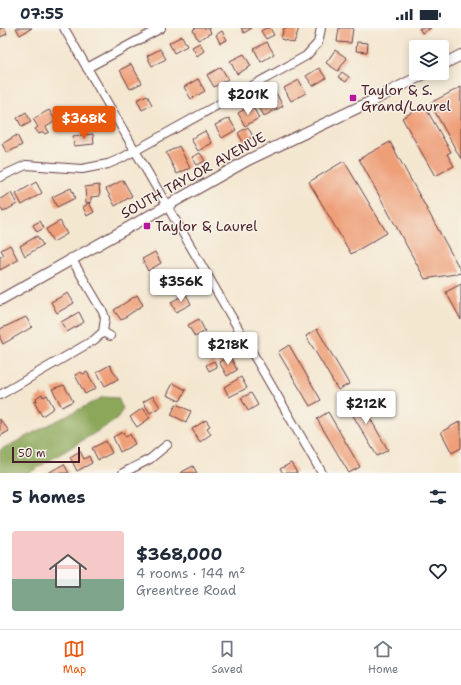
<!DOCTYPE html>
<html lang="en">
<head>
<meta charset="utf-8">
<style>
	body { margin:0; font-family:"Shantell Sans",sans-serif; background:#f6f6f7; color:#1f2937; height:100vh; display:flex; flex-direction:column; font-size:15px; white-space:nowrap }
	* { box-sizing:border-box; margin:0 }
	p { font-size:13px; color:#747a83 }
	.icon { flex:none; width:22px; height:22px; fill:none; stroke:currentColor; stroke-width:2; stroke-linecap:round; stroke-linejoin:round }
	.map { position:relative; height:445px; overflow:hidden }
	.drawer { display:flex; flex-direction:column; background:#fff; flex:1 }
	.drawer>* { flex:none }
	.tools { position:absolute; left:409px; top:12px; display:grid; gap:8px }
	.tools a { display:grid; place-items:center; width:40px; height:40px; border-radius:4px; background:#fff; box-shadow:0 2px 10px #0003; font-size:20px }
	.scale { position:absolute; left:12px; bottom:10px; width:68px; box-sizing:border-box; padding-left:4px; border:2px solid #4a1f2b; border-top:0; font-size:11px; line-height:14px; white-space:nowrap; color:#4a1f2b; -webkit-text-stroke:3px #f7f3e8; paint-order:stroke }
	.price { position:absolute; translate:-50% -34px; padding:0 9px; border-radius:4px; background:#fff; color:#222; font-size:13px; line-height:26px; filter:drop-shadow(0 1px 2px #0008) }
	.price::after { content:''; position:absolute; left:50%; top:24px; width:12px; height:9px; margin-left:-6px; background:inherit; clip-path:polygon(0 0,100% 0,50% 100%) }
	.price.on { background:#ea580c; color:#fff }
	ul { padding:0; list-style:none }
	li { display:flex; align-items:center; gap:12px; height:100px; padding:0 12px }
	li+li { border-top:1px solid #e0e1e3 }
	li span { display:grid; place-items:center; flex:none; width:112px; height:80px; border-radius:4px; color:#555 }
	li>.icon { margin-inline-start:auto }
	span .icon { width:48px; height:48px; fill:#fffc; stroke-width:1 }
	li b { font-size:17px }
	h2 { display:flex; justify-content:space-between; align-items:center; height:48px; padding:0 12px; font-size:17px }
	.status { display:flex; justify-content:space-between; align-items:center; height:28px; padding:0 20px; background:#fff; direction:ltr }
	.status svg { height:11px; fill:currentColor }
	.menu { display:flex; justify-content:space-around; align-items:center; height:56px; border-top:1px solid #e0e1e3; background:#fff; font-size:11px; color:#747a83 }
	.menu a { display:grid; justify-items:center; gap:2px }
	.menu .on { color:#ea580c }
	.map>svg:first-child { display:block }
	.forest { fill:#8ca75a; stroke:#6b6342 }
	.building { fill:#ee9f78 }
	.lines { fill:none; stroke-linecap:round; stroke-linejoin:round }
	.minor-casing { stroke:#643d44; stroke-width:10 }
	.tertiary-casing { stroke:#643d44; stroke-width:12 }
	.minor { stroke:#fff; stroke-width:8 }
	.tertiary { stroke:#fff; stroke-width:10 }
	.poi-dot { fill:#b5179e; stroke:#f7f3e8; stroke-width:1.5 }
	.labels { text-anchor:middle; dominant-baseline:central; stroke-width:3; stroke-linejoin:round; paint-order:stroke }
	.poi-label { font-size:14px; fill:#4a1f2b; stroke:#f7f3e8; text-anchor:start }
	.street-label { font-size:14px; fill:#4a1f2b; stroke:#f7f3e8 }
</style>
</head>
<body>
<div class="status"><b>07:55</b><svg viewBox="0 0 49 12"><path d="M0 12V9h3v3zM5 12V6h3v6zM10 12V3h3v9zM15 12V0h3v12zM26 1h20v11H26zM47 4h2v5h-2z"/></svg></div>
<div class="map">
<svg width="461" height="445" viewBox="0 0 461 445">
	<rect width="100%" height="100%" fill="#f7f3e8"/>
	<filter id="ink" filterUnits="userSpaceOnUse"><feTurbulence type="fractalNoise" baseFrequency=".025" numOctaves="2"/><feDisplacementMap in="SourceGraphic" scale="8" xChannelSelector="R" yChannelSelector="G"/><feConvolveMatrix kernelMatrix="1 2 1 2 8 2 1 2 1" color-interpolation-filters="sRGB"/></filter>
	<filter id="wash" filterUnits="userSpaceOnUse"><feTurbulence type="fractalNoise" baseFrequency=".012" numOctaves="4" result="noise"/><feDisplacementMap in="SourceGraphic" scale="16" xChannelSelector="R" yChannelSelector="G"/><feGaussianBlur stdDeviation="0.9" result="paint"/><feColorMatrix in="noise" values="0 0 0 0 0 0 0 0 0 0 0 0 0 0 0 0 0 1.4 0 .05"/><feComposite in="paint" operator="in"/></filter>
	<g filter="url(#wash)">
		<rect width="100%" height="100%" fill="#f4e7d0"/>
		<!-- forest -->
		<polygon class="forest" points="103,369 118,370 123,381 116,392 29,445 0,445 0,422"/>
		<g id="blocks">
			<!-- building -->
			<g class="building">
				<polygon points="0,0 5,0 7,6 0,9"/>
				<polygon points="16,0 32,0 20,7"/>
				<polygon points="195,0 209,0 211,5 198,12 193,2"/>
				<polygon points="241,0 252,0 244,5"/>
				<polygon points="266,0 270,0 274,7 266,11 261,3"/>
				<polygon points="284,0 299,0 294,15 281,11"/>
				<polygon points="339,0 353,0 351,15 337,14"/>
				<polygon points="419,0 431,0 422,5"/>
				<polygon points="222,3 227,12 220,15 216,7"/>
				<polygon points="182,8 187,18 174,25 169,15"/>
				<polygon points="267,14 274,26 261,34 254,21"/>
				<polygon points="357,14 368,15 367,24 356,23"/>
				<polygon points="200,15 204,23 197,28 192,19"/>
				<polygon points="160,21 166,31 152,38 147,28"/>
				<polygon points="335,22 347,30 338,43 326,35"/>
				<polygon points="244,26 251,38 237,46 230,33"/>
				<polygon points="131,36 142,55 130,61 120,42"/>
				<polygon points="221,39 228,51 214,59 207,47"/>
				<polygon points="319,40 326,50 313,58 306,48"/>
				<polygon points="342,44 349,49 346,54 338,49"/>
				<polygon points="198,51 205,63 191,71 184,59"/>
				<polygon points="299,52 306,65 291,73 284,60"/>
				<polygon points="461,59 461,131 430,75"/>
				<polygon points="276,65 283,78 264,88 257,75"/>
				<polygon points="147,67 152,77 142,82 137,72"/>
				<polygon points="252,77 259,90 245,98 238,85"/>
				<polygon points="424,77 451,124 447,126 454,138 435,148 402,90"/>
				<polygon points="49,82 56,93 46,99 49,104 45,106 43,104 39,106 35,101 38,99 33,91"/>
				<polygon points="26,84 31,94 22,99 17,90"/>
				<polygon points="229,90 236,102 222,110 215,97"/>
				<polygon points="248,99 253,109 243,114 238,105"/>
				<polygon points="205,103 212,115 198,123 191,111"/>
				<polygon points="93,106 94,116 74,118 73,108"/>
				<polygon points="17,107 22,117 7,125 2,116"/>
				<polygon points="390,114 461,243 461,245 425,251 359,131"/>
				<polygon points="179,118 190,140 177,146 166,125"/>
				<polygon points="200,125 205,133 197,137 192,129"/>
				<polygon points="344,133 387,205 351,226 309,154"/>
				<polygon points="123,152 132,168 115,178 106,161"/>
				<polygon points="36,154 42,165 22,177 16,166"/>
				<polygon points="99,157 100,168 91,169 91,174 86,175 85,159"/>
				<polygon points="71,160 75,170 57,179 52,169"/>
				<polygon points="11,165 17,176 3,184 0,178 0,171"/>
				<polygon points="89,175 94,184 87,188 83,179"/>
				<polygon points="40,193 44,200 37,204 33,197"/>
				<polygon points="60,193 67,206 53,214 46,201"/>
				<polygon points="37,208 43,217 25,228 20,218"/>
				<polygon points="10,217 18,232 0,242 0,229 4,227 1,222"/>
				<polygon points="155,224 161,235 148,243 142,231"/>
				<polygon points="461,256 461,292 446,264"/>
				<polygon points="68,265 74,275 57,285 51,274"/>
				<polygon points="186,266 191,276 176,284 171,274"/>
				<polygon points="137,267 143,277 121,292 114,282"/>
				<polygon points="79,284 84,294 67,304 61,294"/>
				<polygon points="26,289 32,299 3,316 0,310 0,301"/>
				<polygon points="199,291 205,303 195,309 188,297"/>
				<polygon points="317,301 349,356 338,362 306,308"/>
				<polygon points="289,317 321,372 310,378 278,324"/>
				<polygon points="230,328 237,342 227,348 219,334"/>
				<polygon points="214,333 217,339 209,343 206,337"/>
				<polygon points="110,337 118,351 105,358 97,344"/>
				<polygon points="81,344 83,346 87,344 96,360 85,366 75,347"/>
				<polygon points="241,349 247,360 229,369 224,359"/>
				<polygon points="173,355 186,362 180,373 167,367"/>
				<polygon points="64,357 73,373 62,379 52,361"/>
				<polygon points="251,365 258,377 248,383 241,370"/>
				<polygon points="42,366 43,369 47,367 54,380 42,388 34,374 37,373 36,370"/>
				<polygon points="357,367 388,422 377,428 345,374"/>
				<polygon points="153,368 160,379 150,385 143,374"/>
				<polygon points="176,376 191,383 186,394 171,387"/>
				<polygon points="143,380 150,390 137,399 130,389"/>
				<polygon points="328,384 360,439 349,445 317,391"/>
				<polygon points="0,391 9,403 0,408"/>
				<polygon points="206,392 210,398 207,400 211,406 200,414 192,401"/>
				<polygon points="461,393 461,420 452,425 441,404"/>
				<polygon points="123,404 126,409 130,406 135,416 120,424 113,409"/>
				<polygon points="106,413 112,425 98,432 92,420"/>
				<polygon points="80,423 84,431 89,428 92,435 77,443 70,429"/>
				<polygon points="291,435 297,445 283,445 280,441"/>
				<polygon points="64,436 69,445 48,445"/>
				<polygon points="193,438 197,445 180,445"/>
			</g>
		</g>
	</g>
	<g filter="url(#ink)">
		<use href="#blocks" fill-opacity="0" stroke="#643d44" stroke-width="1"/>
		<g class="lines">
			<defs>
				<g id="minor">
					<polyline points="64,0 322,445"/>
					<polyline points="87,40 161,0"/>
					<polyline points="0,149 26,137 82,141 108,136 120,131 306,28 318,15 321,0"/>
					<polyline points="103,304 110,308"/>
					<polyline points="0,367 94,312 103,304 105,290 103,284 71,230"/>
					<polyline points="123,445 150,431 167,417"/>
				</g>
				<g id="tertiary">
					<polyline points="442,37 461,27"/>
					<polyline points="0,272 248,132 374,72 426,45"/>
				</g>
			</defs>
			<!-- minor casing -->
			<use href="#minor" class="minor-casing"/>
			<!-- tertiary casing -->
			<use href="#tertiary" class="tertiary-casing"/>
			<!-- minor -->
			<use href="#minor" class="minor"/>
			<!-- tertiary -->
			<use href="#tertiary" class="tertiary"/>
		</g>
	</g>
	<!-- markers -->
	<g class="poi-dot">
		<rect x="349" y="66" width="8" height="8" rx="2"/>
		<rect x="143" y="194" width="8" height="8" rx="2"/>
	</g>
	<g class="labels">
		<!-- poi labels -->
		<g class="poi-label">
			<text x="361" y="62">Taylor &amp; S.<tspan x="361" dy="16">Grand/Laurel</tspan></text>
			<text x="155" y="198">Taylor &amp; Laurel</text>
		</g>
		<!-- street labels -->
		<g class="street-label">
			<text transform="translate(193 147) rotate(-29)">SOUTH TAYLOR AVENUE</text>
		</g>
	</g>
</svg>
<div class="tools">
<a><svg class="icon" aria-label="layers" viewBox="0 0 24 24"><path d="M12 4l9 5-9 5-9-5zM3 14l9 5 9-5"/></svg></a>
</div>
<div class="scale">50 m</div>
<b class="price" style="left:248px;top:88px">$201K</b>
<b class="price on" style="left:84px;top:112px">$368K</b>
<b class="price" style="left:181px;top:275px">$356K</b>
<b class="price" style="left:228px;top:338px">$218K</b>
<b class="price" style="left:366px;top:397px">$212K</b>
</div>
<section class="drawer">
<h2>5 homes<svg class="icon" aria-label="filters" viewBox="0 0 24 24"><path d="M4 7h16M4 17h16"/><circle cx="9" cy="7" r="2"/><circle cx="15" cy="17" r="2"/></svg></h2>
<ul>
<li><span style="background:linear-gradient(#f6c9c9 60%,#7fa58c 0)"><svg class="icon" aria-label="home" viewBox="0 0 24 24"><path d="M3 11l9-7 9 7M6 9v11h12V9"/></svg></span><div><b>$368,000</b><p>4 rooms · 144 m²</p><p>Greentree Road</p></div><svg class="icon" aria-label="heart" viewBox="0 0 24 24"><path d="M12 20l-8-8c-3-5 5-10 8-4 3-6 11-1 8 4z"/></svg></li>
</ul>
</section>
<nav class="menu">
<a class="on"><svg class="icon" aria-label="map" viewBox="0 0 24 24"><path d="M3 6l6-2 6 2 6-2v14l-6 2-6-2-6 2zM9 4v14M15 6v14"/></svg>Map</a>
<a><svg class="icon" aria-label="saved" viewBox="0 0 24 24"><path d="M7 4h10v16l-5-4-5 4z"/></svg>Saved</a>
<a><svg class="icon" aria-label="home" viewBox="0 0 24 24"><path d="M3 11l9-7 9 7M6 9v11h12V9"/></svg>Home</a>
</nav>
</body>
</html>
